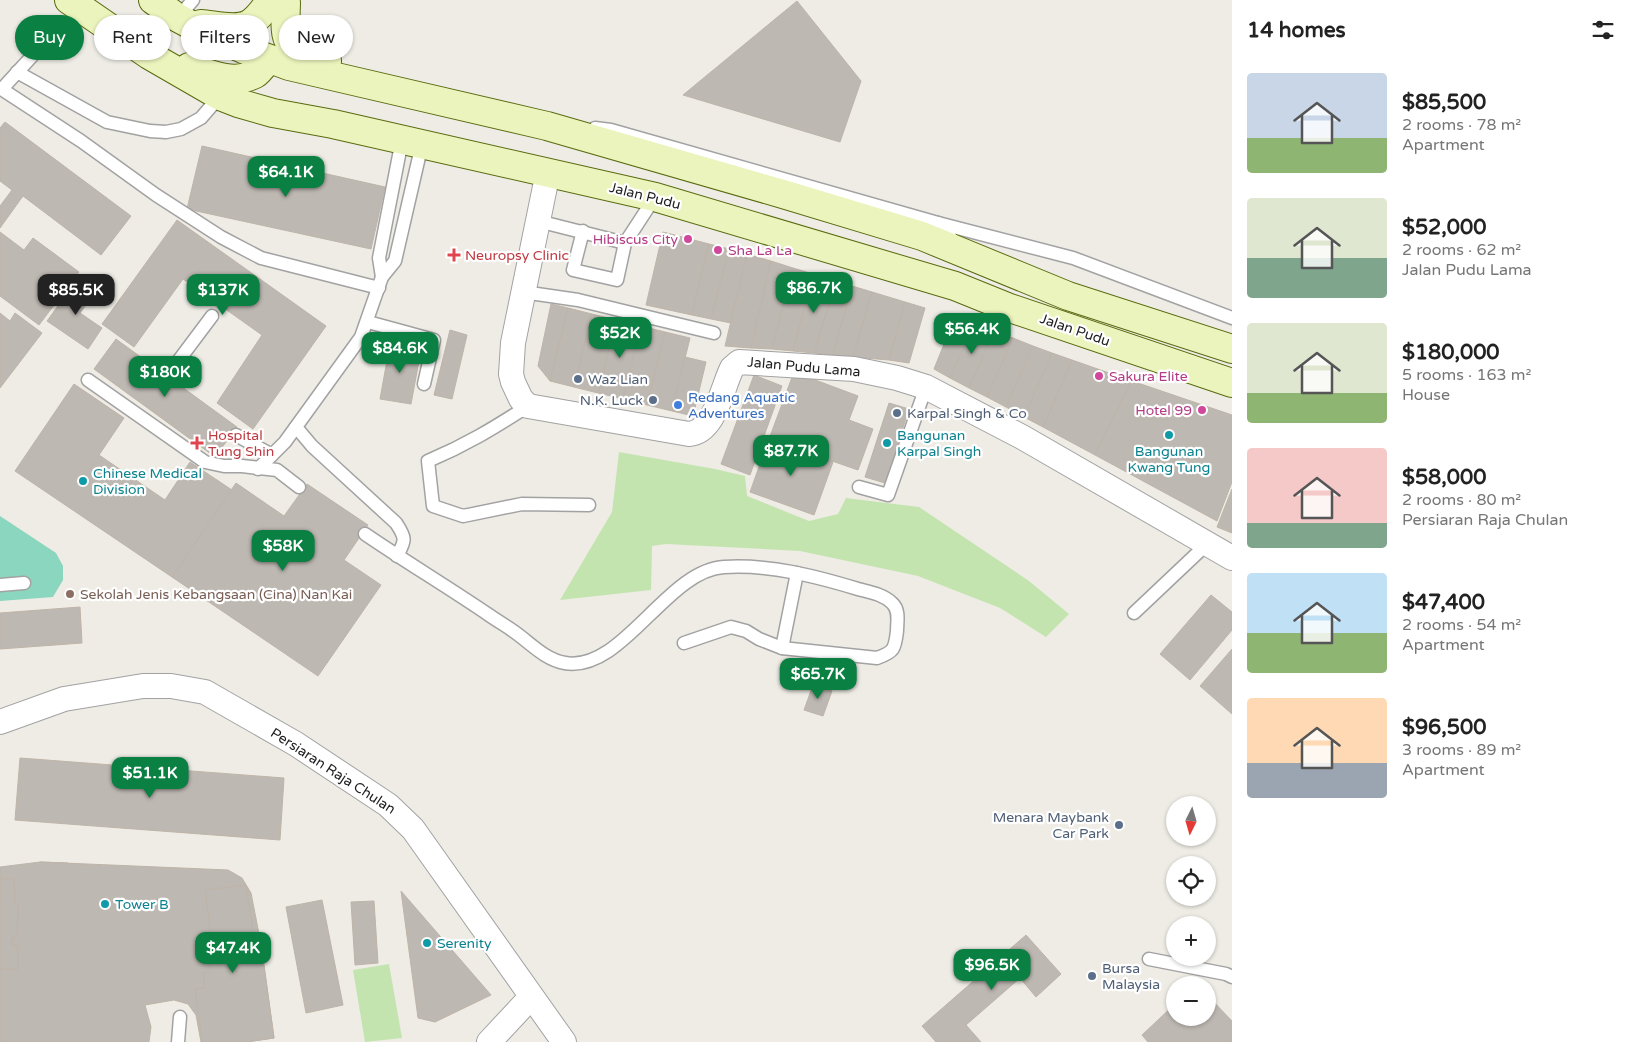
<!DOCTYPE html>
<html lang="en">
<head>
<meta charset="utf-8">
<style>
	body { margin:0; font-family:"Varela Round",sans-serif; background:#f2f2f2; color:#222; height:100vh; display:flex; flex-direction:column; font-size:19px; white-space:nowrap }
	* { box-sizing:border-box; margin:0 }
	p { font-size:16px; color:#767676 }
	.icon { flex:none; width:28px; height:28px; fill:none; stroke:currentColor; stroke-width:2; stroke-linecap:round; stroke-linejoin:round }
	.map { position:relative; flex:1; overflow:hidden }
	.sheet { display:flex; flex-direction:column; background:#fff; width:400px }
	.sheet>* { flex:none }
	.hud { position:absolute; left:15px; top:15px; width:475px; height:45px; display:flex; gap:10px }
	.needle { width:32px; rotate:185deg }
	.fabs { position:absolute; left:1166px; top:796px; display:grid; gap:10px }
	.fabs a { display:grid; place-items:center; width:50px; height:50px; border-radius:50%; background:#fff; box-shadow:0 1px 4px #0004; font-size:25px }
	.price { position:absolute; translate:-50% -42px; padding:0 11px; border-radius:10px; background:#0b8043; color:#fff; font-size:16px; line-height:32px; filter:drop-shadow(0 1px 2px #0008) }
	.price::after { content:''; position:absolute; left:50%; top:30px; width:15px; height:11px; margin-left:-8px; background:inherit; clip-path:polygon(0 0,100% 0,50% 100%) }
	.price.active { background:#222; color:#fff }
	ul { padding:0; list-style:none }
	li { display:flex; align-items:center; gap:15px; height:125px; padding:0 15px }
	li span { display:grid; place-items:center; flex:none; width:140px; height:100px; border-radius:5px; color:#555 }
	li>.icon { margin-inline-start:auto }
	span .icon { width:60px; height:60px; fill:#fffc; stroke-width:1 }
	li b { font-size:21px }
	h2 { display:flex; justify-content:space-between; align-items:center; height:60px; padding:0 15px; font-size:21px }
	.chip { padding:0 18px; border-radius:22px; background:#fff; box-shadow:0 1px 4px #0004; font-size:18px; line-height:45px }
	.chip.active { background:#0b8043; color:#fff }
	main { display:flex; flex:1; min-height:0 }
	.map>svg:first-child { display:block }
	.grass { fill:#c4e4af }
	.pitch { fill:#8ad6bf }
	.building { fill:#beb8b2; stroke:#beb4a8 }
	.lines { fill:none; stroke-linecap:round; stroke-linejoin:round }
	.lane-casing { stroke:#a2a2a2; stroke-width:15 }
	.street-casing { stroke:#a2a2a2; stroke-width:26 }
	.secondary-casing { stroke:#596b0f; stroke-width:30 }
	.lane { stroke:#fff; stroke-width:12 }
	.street { stroke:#fff; stroke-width:24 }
	.secondary { stroke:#ecf4bd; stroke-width:28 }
	.hotel-dot { fill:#d1479c; stroke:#fff; stroke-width:2 }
	.health-dot { fill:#e0444e; stroke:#fff; stroke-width:2 }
	.service-dot { fill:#5c6f8a; stroke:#fff; stroke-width:2 }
	.shop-dot { fill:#3f7fe0; stroke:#fff; stroke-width:2 }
	.culture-dot { fill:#0f9aa8; stroke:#fff; stroke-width:2 }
	.education-dot { fill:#8d6e63; stroke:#fff; stroke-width:2 }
	.labels { text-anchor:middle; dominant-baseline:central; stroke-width:4.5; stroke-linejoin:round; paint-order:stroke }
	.street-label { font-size:14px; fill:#1e1e1e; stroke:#fff }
	.hotel-label { font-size:14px; fill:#b23c85; stroke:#fff; text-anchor:end }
	.health-label { font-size:14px; fill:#be3a42; stroke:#fff; text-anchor:start }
	.service-label { font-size:14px; fill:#4e5e75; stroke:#fff; text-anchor:start }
	.shop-label { font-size:14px; fill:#366cbe; stroke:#fff; text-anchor:start }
	.culture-label { font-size:14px; fill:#0d838f; stroke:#fff; text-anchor:start }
	.education-label { font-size:14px; fill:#785e54; stroke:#fff; text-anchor:start }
</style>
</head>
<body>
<main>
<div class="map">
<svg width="1232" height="1042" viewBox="0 0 1232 1042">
	<rect width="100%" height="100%" fill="#eeece5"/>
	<!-- grass -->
	<g class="grass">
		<polygon points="619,452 715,469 745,476 747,496 809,521 838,514 846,498 919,507 1029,581 1069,614 1046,637 1000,608 918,576 800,551 666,544 652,546 651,590 560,600 612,512"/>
		<polygon points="389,964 402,1038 365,1042 353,970"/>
	</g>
	<!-- pitch -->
	<polygon class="pitch" points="0,516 56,553 63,566 63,580 53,597 0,601"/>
	<!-- building -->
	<g class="building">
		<polygon points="797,1 861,81 840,142 683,95"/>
		<polygon points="5,122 131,216 101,255 23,196 0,228 0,206 12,190 0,181 0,128"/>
		<polygon points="202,146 385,187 371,249 187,209"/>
		<polygon points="177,220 326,326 253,429 217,403 262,335 183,279 134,347 102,324"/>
		<polygon points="0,232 24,250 33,238 79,272 39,325 0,296"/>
		<polygon points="663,232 709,244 692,315 646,305"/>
		<polygon points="709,244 729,249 711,319 692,315"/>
		<polygon points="729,249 747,254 731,323 711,319"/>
		<polygon points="747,254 771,261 751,348 725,346"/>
		<polygon points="771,261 793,268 772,349 751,348"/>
		<polygon points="793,268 813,274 793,351 772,349"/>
		<polygon points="813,274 836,281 814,353 793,351"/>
		<polygon points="76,281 94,294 80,313 102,328 88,349 47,321"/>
		<polygon points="836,281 852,286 833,355 814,353"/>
		<polygon points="852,286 872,292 853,357 833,355"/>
		<polygon points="872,292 905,302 889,360 853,357"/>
		<polygon points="905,302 925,308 909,363 889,360"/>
		<polygon points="551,304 568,308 550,381 538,366"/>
		<polygon points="568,308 592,314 574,387 550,381"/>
		<polygon points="0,313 10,321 15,313 42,333 0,388"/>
		<polygon points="592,314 616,320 598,393 574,387"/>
		<polygon points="955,317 974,324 950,378 934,369"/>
		<polygon points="616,320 641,326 623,399 598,393"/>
		<polygon points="974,324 994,331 969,388 950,378"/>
		<polygon points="641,326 665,332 647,405 623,399"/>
		<polygon points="450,330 467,335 452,399 434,395"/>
		<polygon points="994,331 1013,338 987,397 969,388"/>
		<polygon points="665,332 690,338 672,411 647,405"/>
		<polygon points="1013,338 1033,346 1006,407 987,397"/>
		<polygon points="116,339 237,427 215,457 94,369"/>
		<polygon points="390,344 421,350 411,404 380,399"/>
		<polygon points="1033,346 1052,353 1024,417 1006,407"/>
		<polygon points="1052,353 1072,360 1043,427 1024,417"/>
		<polygon points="685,357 706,362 693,416 672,411"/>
		<polygon points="1072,360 1132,381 1095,455 1043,427"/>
		<polygon points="794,372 858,396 849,420 873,429 858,470 769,439"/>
		<polygon points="754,375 782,386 750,475 721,464"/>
		<polygon points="1132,381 1232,415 1232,482 1217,521 1095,455"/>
		<polygon points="74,384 124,418 99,455 165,500 190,462 232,490 172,577 15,471"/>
		<polygon points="889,403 909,409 885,483 865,477"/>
		<polygon points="769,439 833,462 814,515 750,492"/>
		<polygon points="236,483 284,516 307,484 368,525 344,560 381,585 318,676 172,577"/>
		<polygon points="1232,489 1232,533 1217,527"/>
		<polygon points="1211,595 1232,612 1232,630 1190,680 1160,654"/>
		<polygon points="80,607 82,643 0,649 0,613"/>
		<polygon points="1232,649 1232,714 1200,686"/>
		<polygon points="813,685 832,691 823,716 804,710"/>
		<polygon points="20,758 284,778 280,840 15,820"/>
		<polygon points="40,862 68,863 68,866 157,870 157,875 174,876 171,933 167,933 167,937 149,936 147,977 73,974 75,933 37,931"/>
		<polygon points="40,862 228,870 242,878 251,893 261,944 274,1038 246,1042 201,1042 196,1015 188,1004 174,1000 145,1005 151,1027 149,1042 0,1042 0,867"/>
		<polygon points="0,879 14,879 15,904 18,904 17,937 12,937 12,945 18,945 18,969 0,969"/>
		<polygon points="246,885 255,945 261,944 274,1038 246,1042 202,1042 195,989 205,988 203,973 210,972 207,951 213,950 205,890"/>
		<polygon points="401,891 491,995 435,1022 418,1018"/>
		<polygon points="322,900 343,1005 306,1013 286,907"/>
		<polygon points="374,901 378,963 355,965 351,902"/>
		<polygon points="1026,935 1061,974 1036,997 1020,978 966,1025 981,1042 936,1042 922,1026"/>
		<polygon points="1208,996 1232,1021 1232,1042 1148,1042 1142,1035 1175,1004 1175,1018 1208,1018"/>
	</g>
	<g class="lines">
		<defs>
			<g id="lane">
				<polyline points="178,18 193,0"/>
				<polyline points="17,72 107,122 150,131 166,132 181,129 201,118 220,96"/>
				<polyline points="0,88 81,141 156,195 221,237 261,258 379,288"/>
				<polyline points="2,89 34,54"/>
				<polyline points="595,128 611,130 938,223 955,243"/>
				<polyline points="538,221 625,243 655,197"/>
				<polyline points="938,223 1073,258 1232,318"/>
				<polyline points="583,231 573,270 617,280 625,243"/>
				<polyline points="382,277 379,258 402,140"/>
				<polyline points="523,292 578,300 714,333"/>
				<polyline points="368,322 434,340 424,384"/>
				<polyline points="170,372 212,316"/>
				<polyline points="88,380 205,462 224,466 242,466 277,470 299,487"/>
				<path d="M528 406C494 428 466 445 428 461L433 506 463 516 522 504 589 505"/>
				<path d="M296 427 312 446 396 523C406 538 406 540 397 556"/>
				<polyline points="236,435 272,455"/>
				<polyline points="258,469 285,442 361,337 382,277 395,261 422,144"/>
				<polyline points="859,487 888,495 926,387"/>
				<path d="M365 534C406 562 448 587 489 615 499 622 510 628 520 636 533 646 547 660 565 663 622 673 667 570 724 567 769 564 815 576 858 589 869 592 883 594 892 603 900 610 897 622 897 631 895 649 894 652 877 658L782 648 759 639 746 631 731 627 684 643"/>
				<polyline points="0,585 24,583"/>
				<polyline points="1134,613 1207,544"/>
				<polyline points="782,648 797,573"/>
				<polyline points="1149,959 1226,974 1232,977"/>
				<polyline points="178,1042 180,1017"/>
			</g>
			<g id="street">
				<path d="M548 172 513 343 511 374 513 382 521 399 528 406 689 434C715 432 722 388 732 368L739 362 854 369 897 378 926 387 1022 437 1232 558"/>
				<polyline points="0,722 64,699 143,686 171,686 205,692 296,744 388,805 413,829 564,1042"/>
				<polyline points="489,1042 531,997"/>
			</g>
			<g id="secondary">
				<polyline points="69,0 149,55 220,96 238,103 273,113 333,124 655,197 955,286 1007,307 1232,383"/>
				<polyline points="153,0 178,18 208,34 243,49 289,66 547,126 783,194 922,236 1068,296 1232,349"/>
				<path d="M286 3C284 47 285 47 327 61"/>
				<path d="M201 24C215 25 236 31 249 24 258 19 265 8 271 0"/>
				<path d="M189 67C209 74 234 85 255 74 260 71 264 64 268 59"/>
			</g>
		</defs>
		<!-- lane casing -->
		<use href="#lane" class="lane-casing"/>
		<!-- street casing -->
		<use href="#street" class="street-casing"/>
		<!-- secondary casing -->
		<use href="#secondary" class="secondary-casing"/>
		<!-- lane -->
		<use href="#lane" class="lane"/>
		<!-- street -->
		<use href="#street" class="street"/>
		<!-- secondary -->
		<use href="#secondary" class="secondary"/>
	</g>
	<!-- markers -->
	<g class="hotel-dot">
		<circle cx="688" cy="239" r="5"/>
		<circle cx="718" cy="250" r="5"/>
		<circle cx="1099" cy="376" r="5"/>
		<circle cx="1202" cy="410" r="5"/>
	</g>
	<g class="health-dot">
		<path d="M451.5 247.5h5v5h5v5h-5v5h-5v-5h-5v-5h5z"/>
		<path d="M194.5 435.5h5v5h5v5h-5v5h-5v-5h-5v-5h5z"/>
	</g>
	<g class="service-dot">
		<circle cx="578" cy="379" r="5"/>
		<circle cx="653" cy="400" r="5"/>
		<circle cx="897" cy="413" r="5"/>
		<circle cx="1119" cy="825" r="5"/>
		<circle cx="1092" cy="976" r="5"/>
	</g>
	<circle class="shop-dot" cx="678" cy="405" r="5"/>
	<g class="culture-dot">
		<circle cx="1169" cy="435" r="5"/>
		<circle cx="887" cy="443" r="5"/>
		<circle cx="83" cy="481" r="5"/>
		<circle cx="105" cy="904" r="5"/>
		<circle cx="427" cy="943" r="5"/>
	</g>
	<circle class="education-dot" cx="70" cy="594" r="5"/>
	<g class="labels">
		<!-- street labels -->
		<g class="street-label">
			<text transform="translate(645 196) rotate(14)">Jalan Pudu</text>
			<text transform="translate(1075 330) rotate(19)">Jalan Pudu</text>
			<text transform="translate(804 367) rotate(5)">Jalan Pudu Lama</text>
			<text transform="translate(333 771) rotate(33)">Persiaran Raja Chulan</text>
		</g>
		<!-- hotel labels -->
		<g class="hotel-label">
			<text x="678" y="239">Hibiscus City</text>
			<text x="728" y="250" text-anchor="start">Sha La La</text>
			<text x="1109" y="376" text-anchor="start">Sakura Elite</text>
			<text x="1192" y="410">Hotel 99</text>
		</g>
		<!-- health labels -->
		<g class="health-label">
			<text x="465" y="255">Neuropsy Clinic</text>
			<text x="208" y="435">Hospital<tspan x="208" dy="16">Tung Shin</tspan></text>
		</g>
		<!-- service labels -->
		<g class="service-label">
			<text x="588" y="379">Waz Lian</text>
			<text x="643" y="400" text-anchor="end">N.K. Luck</text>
			<text x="907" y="413">Karpal Singh &amp; Co</text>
			<text x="1109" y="817" text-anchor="end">Menara Maybank<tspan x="1109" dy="16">Car Park</tspan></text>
			<text x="1102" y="968">Bursa<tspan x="1102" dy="16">Malaysia</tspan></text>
		</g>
		<!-- shop labels -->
		<g class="shop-label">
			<text x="688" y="397">Redang Aquatic<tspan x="688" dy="16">Adventures</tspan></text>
		</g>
		<!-- culture labels -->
		<g class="culture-label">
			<text x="897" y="435">Bangunan<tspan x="897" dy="16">Karpal Singh</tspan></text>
			<text x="1169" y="451" text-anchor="middle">Bangunan<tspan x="1169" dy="16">Kwang Tung</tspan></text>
			<text x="93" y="473">Chinese Medical<tspan x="93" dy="16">Division</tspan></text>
			<text x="115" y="904">Tower B</text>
			<text x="437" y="943">Serenity</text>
		</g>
		<!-- education labels -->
		<g class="education-label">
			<text x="80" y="594">Sekolah Jenis Kebangsaan (Cina) Nan Kai</text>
		</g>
	</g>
</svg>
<div class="fabs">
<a><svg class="needle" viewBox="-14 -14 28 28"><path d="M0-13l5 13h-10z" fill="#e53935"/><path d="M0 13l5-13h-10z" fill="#767676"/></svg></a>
<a><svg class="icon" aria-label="locate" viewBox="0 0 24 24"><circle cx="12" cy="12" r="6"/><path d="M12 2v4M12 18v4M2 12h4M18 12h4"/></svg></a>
<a>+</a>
<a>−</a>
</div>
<b class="price" style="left:286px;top:198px">$64.1K</b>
<b class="price" style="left:814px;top:314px">$86.7K</b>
<b class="price active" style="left:76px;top:316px">$85.5K</b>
<b class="price" style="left:223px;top:316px">$137K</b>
<b class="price" style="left:972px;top:355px">$56.4K</b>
<b class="price" style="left:620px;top:359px">$52K</b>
<b class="price" style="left:400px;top:374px">$84.6K</b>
<b class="price" style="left:165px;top:398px">$180K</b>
<b class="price" style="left:791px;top:477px">$87.7K</b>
<b class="price" style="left:283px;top:572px">$58K</b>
<b class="price" style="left:818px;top:700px">$65.7K</b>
<b class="price" style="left:150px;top:799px">$51.1K</b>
<b class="price" style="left:233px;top:974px">$47.4K</b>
<b class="price" style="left:992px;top:991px">$96.5K</b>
<div class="hud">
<a class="chip active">Buy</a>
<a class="chip">Rent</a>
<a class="chip">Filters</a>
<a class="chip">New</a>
</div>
</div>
<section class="sheet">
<h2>14 homes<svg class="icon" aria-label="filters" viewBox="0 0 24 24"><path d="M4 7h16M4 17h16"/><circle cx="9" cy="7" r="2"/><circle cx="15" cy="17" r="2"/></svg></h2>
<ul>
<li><span style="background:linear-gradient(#c9d6e8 65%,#8fb573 0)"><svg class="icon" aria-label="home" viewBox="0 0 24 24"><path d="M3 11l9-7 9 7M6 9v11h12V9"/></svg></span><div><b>$85,500</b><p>2 rooms · 78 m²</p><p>Apartment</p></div></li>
<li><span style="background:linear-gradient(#dfe7d0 60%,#7fa58c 0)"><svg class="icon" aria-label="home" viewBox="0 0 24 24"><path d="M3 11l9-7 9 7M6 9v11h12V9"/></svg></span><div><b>$52,000</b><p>2 rooms · 62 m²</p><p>Jalan Pudu Lama</p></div></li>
<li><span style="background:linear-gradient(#dfe7d0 70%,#8fb573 0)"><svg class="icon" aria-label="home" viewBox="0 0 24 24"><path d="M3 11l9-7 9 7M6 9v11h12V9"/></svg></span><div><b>$180,000</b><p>5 rooms · 163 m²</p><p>House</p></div></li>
<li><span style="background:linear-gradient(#f6c9c9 75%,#7fa58c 0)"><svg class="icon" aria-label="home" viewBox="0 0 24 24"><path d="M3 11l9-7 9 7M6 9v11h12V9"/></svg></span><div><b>$58,000</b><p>2 rooms · 80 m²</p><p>Persiaran Raja Chulan</p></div></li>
<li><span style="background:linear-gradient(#bfe0f5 60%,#8fb573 0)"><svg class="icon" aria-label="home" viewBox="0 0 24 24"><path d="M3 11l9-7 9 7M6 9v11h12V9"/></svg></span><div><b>$47,400</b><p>2 rooms · 54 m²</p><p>Apartment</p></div></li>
<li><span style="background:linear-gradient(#ffd9b3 65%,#9aa5b1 0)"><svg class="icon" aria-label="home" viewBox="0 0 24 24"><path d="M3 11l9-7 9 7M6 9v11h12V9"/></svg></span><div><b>$96,500</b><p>3 rooms · 89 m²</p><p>Apartment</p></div></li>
</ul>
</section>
</main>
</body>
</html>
